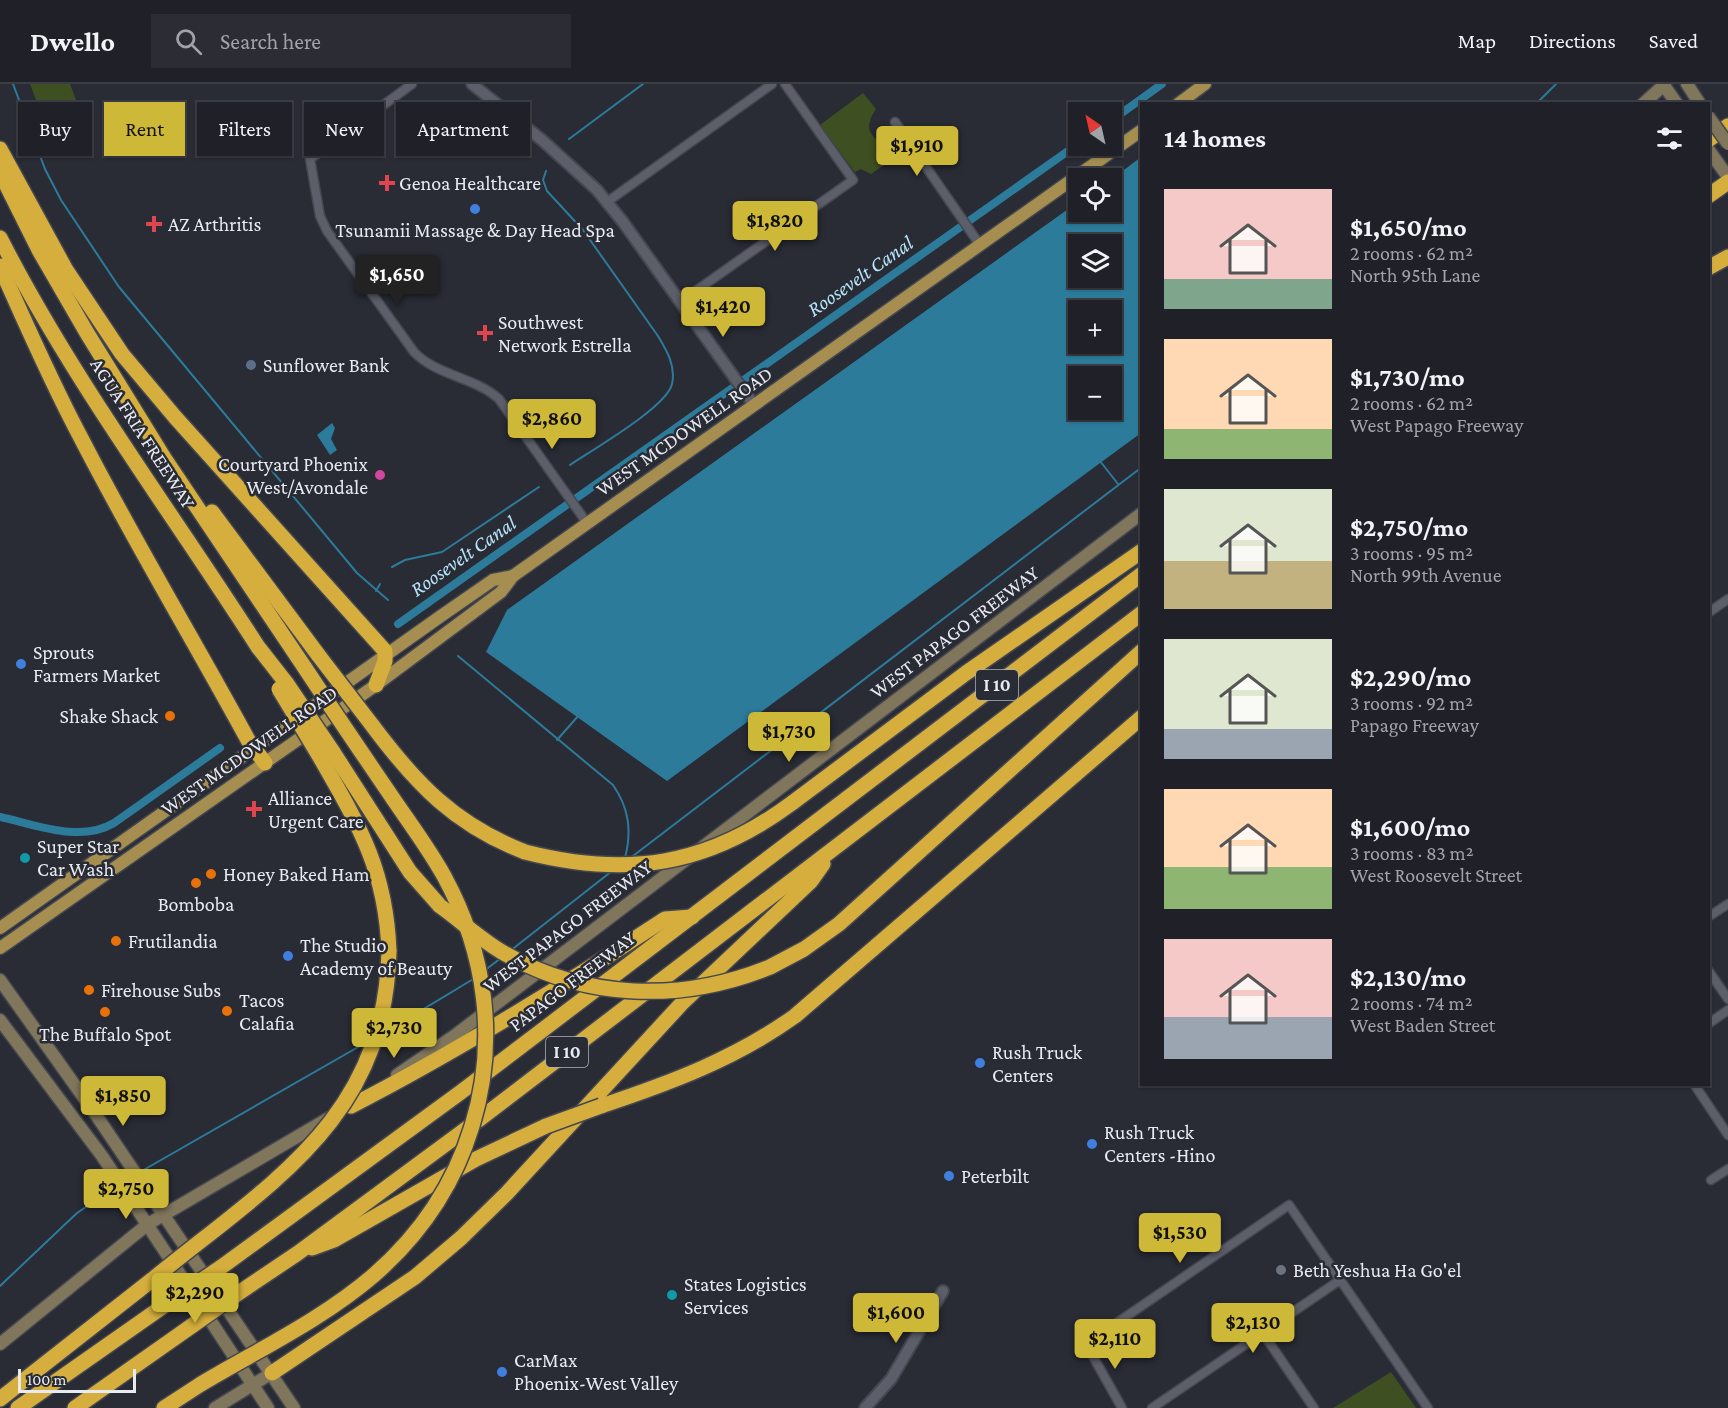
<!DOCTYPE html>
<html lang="en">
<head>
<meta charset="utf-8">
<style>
	body { margin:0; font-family:"Crimson Pro",serif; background:#2c2d34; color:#f1f3f6; height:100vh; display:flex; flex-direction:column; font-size:22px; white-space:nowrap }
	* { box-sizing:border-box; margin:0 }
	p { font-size:20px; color:#a1a3a8 }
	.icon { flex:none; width:33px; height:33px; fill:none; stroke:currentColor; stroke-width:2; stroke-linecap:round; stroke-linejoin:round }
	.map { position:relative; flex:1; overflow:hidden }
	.details { position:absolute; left:1140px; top:18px; width:570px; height:984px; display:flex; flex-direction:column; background:#1f2028; border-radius:0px; box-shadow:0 2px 4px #0004,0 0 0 2px #3c3e45 }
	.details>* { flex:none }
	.top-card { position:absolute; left:18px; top:18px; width:570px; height:54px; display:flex; gap:12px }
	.needle { width:39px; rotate:326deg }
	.controls { position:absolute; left:1068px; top:18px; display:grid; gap:12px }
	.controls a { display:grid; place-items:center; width:54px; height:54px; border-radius:0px; background:#1f2028; box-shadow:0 2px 4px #0004,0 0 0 2px #3c3e45; font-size:30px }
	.scale { position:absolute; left:18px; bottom:15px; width:118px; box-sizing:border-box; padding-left:6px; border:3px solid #e8eaf1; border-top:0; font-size:16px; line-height:21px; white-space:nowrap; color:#e8eaf1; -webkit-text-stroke:4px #292b35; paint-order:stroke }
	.price { position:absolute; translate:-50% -51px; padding:0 14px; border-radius:6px; background:#ceb837; color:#111; font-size:20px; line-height:39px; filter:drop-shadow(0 2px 3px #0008) }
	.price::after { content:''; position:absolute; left:50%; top:36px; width:18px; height:14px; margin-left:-9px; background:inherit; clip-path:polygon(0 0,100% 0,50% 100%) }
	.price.selected { background:#222; color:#fff }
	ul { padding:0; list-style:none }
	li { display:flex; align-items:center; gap:18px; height:150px; padding:0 24px }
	li span { display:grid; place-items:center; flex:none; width:168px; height:120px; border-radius:0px; color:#555 }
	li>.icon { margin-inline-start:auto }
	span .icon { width:72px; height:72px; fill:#fffc; stroke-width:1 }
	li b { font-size:26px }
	h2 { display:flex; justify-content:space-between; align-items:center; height:72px; padding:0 24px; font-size:26px }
	.chip { padding:0 21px; border-radius:0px; background:#1f2028; box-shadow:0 2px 4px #0004,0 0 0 2px #3c3e45; font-size:21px; line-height:54px }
	.chip.selected { background:#ceb837; color:#111 }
	header { display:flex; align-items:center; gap:36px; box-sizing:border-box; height:84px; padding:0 30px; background:#1f2028; border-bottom:2px solid #3c3e45 }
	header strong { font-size:28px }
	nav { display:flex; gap:33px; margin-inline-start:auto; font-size:21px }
	.search { width:420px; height:54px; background:#2c2d34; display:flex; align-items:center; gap:15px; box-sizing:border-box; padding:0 21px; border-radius:0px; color:#a1a3a8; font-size:22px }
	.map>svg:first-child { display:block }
	.green { fill:#3e5022 }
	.water { fill:#2c7b9b; fill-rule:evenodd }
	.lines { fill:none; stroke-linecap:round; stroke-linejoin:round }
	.stream { stroke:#2c7b9b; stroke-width:2 }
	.canal { stroke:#2c7b9b; stroke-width:8 }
	.minor-casing { stroke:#454750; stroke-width:11 }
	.tertiary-casing { stroke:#454750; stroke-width:14 }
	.secondary-casing { stroke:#454750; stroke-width:15 }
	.primary-casing { stroke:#454750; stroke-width:15 }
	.motorway-casing { stroke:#454750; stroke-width:18 }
	.minor { stroke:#5c5e6a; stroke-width:8 }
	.tertiary { stroke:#5c5e6a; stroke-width:10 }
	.secondary { stroke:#80765c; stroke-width:12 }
	.primary { stroke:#a58e4f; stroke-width:12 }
	.motorway { stroke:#d5ae3d; stroke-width:15 }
	.secondary-bridge-casing { stroke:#454750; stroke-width:15; stroke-linecap:butt }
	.motorway-bridge-casing { stroke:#454750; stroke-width:18; stroke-linecap:butt }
	.secondary-bridge { stroke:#80765c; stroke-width:12 }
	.motorway-bridge { stroke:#d5ae3d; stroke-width:15 }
	.health-dot { fill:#e0444e; stroke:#292b35; stroke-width:2 }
	.shop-dot { fill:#3f7fe0; stroke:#292b35; stroke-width:2 }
	.service-dot { fill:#5c6f8a; stroke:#292b35; stroke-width:2 }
	.hotel-dot { fill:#d1479c; stroke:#292b35; stroke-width:2 }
	.food-dot { fill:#e8710a; stroke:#292b35; stroke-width:2 }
	.culture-dot { fill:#0f9aa8; stroke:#292b35; stroke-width:2 }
	.worship-dot { fill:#6b7280; stroke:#292b35; stroke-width:2 }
	.labels { text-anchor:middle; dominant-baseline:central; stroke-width:5; stroke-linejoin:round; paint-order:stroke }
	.shield { fill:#292b35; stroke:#afb1b9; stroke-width:1.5 }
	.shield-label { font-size:18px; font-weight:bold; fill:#e8eaf1 }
	.poi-label { font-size:20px; fill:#e8eaf1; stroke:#292b35; text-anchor:start }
	.street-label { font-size:20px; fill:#e8eaf1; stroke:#292b35 }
	.water-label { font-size:21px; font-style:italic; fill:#b6e5fa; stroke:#292b35 }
</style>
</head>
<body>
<header>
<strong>Dwello</strong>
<div class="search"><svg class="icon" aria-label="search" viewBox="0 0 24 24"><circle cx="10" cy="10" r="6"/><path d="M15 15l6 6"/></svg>Search here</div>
<nav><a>Map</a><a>Directions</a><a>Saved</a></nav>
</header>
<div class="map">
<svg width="1728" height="1324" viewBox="0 0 1728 1324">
	<rect width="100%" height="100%" fill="#292b35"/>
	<!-- green -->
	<g class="green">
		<polygon points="30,0 70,0 76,16 92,38 55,66"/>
		<path d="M863 9 876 25C856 54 885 57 897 72L871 90 861 85 855 88 820 41Z"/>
		<polygon points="1391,1288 1416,1324 1333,1324"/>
	</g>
	<!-- water -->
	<g class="water">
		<path d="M1141 73V349L667 697 486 568 507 526 1078 118V128H1112V95ZM1078 160H1112V194H1078ZM1078 226H1112V260H1078ZM1078 292H1112V326H1078Z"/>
		<polygon points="332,339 335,344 331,355 337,366 330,371 317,351"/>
	</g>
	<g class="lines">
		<!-- stream -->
		<g class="stream">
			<polyline points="13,0 45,85 61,116 119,203 357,489 388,516"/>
			<polyline points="1536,20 1556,0"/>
			<polyline points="569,55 643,0"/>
			<path d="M546 87 543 96 547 107 583 146 658 252C667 267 676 282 672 300 667 323 592 366 570 381"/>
			<polyline points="1100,377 1118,400"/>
			<polyline points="392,483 405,476 442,468 539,403"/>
			<polyline points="376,507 380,500"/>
			<path d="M458 572 613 701C629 724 632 747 625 774"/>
			<polyline points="557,656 579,631"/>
			<polyline points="629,775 1142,383"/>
			<polyline points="510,867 612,787"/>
			<polyline points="484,887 501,874"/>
			<polyline points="382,950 475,894"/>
			<polyline points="140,1088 367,958"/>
			<polyline points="0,1202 77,1129 117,1102"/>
		</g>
		<!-- canal -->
		<g class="canal">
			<polyline points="1112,36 1162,0"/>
			<polyline points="398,540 1078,60"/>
			<path d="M0 733C37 741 80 759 114 739L220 664"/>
		</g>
		<defs>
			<g id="minor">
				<path d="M412 0 310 75 320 132 327 147 414 268C437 292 475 293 499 315L587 439"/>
				<polyline points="895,38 980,161"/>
				<polyline points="607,118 772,0"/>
				<polyline points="680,218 853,96 785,0"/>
				<polyline points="1708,529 1728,515"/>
				<polyline points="1708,833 1728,820"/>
				<polyline points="1708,886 1728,915"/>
				<polyline points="1708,940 1728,926"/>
				<polyline points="1694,1000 1728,1051"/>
				<polyline points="1711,1096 1728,1085"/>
				<polyline points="1262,1248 1314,1324"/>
				<polyline points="1122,1324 1086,1260 1289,1121 1428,1324"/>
				<polyline points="1152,1324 1340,1196"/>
			</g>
			<g id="tertiary">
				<polyline points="472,0 542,56 597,106 623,138 754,321"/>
				<polyline points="865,1324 891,1295 943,1207"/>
			</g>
			<g id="secondary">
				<polyline points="1663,0 1677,20"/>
				<polyline points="1687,0 1700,20"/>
				<polyline points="1643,20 1665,0"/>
				<polyline points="1708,65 1728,93"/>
				<polyline points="0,896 94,1028 294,1324"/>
				<polyline points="0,936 102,1072 268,1324"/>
				<polyline points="397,991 454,952 1142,429"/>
				<polyline points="0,1260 148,1140 329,1034"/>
				<polyline points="215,1324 272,1289"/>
			</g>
			<g id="primary">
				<polyline points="1178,20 1205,0"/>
				<polyline points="0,844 441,532 493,496 513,492"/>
				<polyline points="0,864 376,601 501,508 513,492 1142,46"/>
			</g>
			<g id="motorway">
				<polyline points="1708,56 1728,42"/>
				<polyline points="0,65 66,186 122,270 175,333 385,567 385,577 376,601"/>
				<polyline points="0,88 39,166 87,249 164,374 305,584"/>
				<polyline points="1708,112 1728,98"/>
				<path d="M0 154C73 297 171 427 258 563L287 600"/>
				<path d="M0 182C26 240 51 298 81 354 134 457 193 555 248 656L265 679"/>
				<polyline points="1708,184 1728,173"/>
				<polyline points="212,428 319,572"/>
				<path d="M372 641C416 700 455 741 525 768"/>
				<polyline points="333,668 410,788 440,822"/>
				<path d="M321 675C360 743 386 787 389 867"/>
				<polyline points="792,719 966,589 1142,467"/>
				<polyline points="770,883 804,865 839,840 1142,567"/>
				<path d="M351 1022C460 966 563 902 665 835L692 833"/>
				<path d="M601 1022C670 999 735 975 795 932L1142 633"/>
				<polyline points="312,1164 334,1156 476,1075 546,1042"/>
				<polyline points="220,1184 461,1008 1142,490"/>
				<polyline points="237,1210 298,1169 481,1034 1142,529"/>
				<polyline points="272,1289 415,1193 461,1154 507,1109 683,918 811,797 823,780"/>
				<polyline points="0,1315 153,1195"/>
				<polyline points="18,1324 175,1214"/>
				<polyline points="75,1324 193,1241"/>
				<polyline points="164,1324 201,1300"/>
			</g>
		</defs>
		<!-- minor casing -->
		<use href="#minor" class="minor-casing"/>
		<!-- tertiary casing -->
		<use href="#tertiary" class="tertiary-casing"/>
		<!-- secondary casing -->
		<use href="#secondary" class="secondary-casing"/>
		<!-- primary casing -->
		<use href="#primary" class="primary-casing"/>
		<!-- motorway casing -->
		<use href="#motorway" class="motorway-casing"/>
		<!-- minor -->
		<use href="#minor" class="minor"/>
		<!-- tertiary -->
		<use href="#tertiary" class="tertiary"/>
		<!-- secondary -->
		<use href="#secondary" class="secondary"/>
		<!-- primary -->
		<use href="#primary" class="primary"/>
		<!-- motorway -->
		<use href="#motorway" class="motorway"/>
		<defs>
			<polyline id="secondary-bridge" points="1708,32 1728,60"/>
			<g id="motorway-bridge">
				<polyline points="319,572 372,641"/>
				<polyline points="287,600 333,668"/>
				<polyline points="279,605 321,675"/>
				<path d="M525 768C627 794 707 782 792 719"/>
				<path d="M440 822C461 837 480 855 502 868 585 916 681 919 770 883"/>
				<polyline points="546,1042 601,1022"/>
				<path d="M153 1195C270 1099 385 1036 389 867"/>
				<polyline points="175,1214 220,1184"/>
				<polyline points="193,1241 237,1210"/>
				<path d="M201 1300C258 1266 323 1235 374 1191 420 1151 454 1101 472 1042 498 957 486 869 444 792 429 765 411 741 394 716 364 672 334 628 305 584"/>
			</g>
		</defs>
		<!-- secondary-bridge casing -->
		<use href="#secondary-bridge" class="secondary-bridge-casing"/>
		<!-- motorway-bridge casing -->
		<use href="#motorway-bridge" class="motorway-bridge-casing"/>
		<!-- secondary-bridge -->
		<use href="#secondary-bridge" class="secondary-bridge"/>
		<!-- motorway-bridge -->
		<use href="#motorway-bridge" class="motorway-bridge"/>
	</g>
	<!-- markers -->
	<g class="health-dot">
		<path d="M384 90h6v6h6v6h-6v6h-6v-6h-6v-6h6z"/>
		<path d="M151 131h6v6h6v6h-6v6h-6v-6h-6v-6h6z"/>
		<path d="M482 240h6v6h6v6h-6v6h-6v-6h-6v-6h6z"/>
		<path d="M251 716h6v6h6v6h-6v6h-6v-6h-6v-6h6z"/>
	</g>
	<g class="shop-dot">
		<circle cx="475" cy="125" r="6"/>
		<circle cx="21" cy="580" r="6"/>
		<circle cx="288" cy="872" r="6"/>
		<circle cx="980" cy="979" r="6"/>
		<circle cx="1092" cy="1060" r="6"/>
		<circle cx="949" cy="1092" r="6"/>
		<circle cx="502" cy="1288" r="6"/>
	</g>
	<circle class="service-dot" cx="251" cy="281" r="6"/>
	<circle class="hotel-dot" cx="380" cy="391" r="6"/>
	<g class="food-dot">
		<circle cx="170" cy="632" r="6"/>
		<circle cx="211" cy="790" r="6"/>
		<circle cx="196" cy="799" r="6"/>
		<circle cx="116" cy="857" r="6"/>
		<circle cx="89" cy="906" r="6"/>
		<circle cx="227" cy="927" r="6"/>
		<circle cx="105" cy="928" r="6"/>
	</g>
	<g class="culture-dot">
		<circle cx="25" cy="774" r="6"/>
		<circle cx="672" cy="1211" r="6"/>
	</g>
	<circle class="worship-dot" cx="1281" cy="1186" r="6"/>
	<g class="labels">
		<!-- shield labels -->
		<g class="shield">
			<rect x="976" y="586" width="42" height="30" rx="4.5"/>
			<rect x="546" y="953" width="42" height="30" rx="4.5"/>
		</g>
		<g class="shield-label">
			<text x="997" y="601">I 10</text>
			<text x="567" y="968">I 10</text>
		</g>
		<!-- poi labels -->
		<g class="poi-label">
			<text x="399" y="99">Genoa Healthcare</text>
			<text x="168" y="140">AZ Arthritis</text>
			<text x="475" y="146" text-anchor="middle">Tsunamii Massage &amp; Day Head Spa</text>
			<text x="498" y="238">Southwest<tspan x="498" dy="23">Network Estrella</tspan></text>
			<text x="263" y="281">Sunflower Bank</text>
			<text x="368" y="380" text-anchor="end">Courtyard Phoenix<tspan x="368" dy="23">West/Avondale</tspan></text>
			<text x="33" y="568">Sprouts<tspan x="33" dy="23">Farmers Market</tspan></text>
			<text x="158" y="632" text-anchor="end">Shake Shack</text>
			<text x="268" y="714">Alliance<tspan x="268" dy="23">Urgent Care</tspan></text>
			<text x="37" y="762">Super Star<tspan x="37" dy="23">Car Wash</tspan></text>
			<text x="223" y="790">Honey Baked Ham</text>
			<text x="196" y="820" text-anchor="middle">Bomboba</text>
			<text x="128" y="857">Frutilandia</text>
			<text x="300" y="861">The Studio<tspan x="300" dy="23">Academy of Beauty</tspan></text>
			<text x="101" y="906">Firehouse Subs</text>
			<text x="239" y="916">Tacos<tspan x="239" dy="23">Calafia</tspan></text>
			<text x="105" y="950" text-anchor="middle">The Buffalo Spot</text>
			<text x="992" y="968">Rush Truck<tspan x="992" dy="23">Centers</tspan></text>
			<text x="1104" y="1048">Rush Truck<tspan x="1104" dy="23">Centers -Hino</tspan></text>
			<text x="961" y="1092">Peterbilt</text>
			<text x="1293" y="1186">Beth Yeshua Ha Go'el</text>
			<text x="684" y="1200">States Logistics<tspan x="684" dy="23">Services</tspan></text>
			<text x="514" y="1276">CarMax<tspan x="514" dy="23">Phoenix-West Valley</tspan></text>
		</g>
		<!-- street labels -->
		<g class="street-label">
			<text transform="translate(684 347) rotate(-35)">WEST MCDOWELL ROAD</text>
			<text transform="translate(143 349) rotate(57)">AGUA FRIA FREEWAY</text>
			<text transform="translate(954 548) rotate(-37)">WEST PAPAGO FREEWAY</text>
			<text transform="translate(249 666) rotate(-35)">WEST MCDOWELL ROAD</text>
			<text transform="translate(567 842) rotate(-37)">WEST PAPAGO FREEWAY</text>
			<text transform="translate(572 897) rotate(-37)">PAPAGO FREEWAY</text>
		</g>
		<!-- water labels -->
		<g class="water-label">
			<text transform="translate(860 192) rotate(-35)">Roosevelt Canal</text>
			<text transform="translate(463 472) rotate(-35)">Roosevelt Canal</text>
		</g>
	</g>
</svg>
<div class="controls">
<a><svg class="needle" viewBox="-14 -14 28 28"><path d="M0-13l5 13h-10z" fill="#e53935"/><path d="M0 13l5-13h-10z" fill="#a1a3a8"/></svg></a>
<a><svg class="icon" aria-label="locate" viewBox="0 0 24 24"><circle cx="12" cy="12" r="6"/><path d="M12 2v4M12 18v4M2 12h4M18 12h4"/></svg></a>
<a><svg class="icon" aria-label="layers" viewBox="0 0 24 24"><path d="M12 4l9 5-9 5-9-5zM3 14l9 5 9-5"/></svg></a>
<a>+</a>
<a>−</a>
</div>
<div class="scale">100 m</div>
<b class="price" style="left:917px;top:93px">$1,910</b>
<b class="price" style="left:775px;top:168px">$1,820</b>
<b class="price selected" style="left:397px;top:222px">$1,650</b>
<b class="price" style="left:723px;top:254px">$1,420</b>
<b class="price" style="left:552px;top:366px">$2,860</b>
<b class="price" style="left:789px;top:679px">$1,730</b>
<b class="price" style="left:394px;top:975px">$2,730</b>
<b class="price" style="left:123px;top:1043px">$1,850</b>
<b class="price" style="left:126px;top:1136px">$2,750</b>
<b class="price" style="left:1180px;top:1180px">$1,530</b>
<b class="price" style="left:195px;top:1240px">$2,290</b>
<b class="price" style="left:896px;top:1260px">$1,600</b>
<b class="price" style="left:1253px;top:1270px">$2,130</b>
<b class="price" style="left:1115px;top:1286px">$2,110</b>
<div class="top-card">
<a class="chip">Buy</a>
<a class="chip selected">Rent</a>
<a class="chip">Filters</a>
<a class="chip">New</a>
<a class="chip">Apartment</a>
</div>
<section class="details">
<h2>14 homes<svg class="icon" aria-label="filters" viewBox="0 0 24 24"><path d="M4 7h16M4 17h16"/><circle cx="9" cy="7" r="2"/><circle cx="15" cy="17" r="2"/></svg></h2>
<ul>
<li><span style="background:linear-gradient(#f6c9c9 75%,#7fa58c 0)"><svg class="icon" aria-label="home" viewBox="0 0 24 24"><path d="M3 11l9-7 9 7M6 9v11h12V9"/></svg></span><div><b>$1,650/mo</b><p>2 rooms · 62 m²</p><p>North 95th Lane</p></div></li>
<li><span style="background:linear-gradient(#ffd9b3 75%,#8fb573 0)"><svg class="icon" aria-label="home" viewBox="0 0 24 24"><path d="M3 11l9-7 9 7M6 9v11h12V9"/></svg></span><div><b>$1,730/mo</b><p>2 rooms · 62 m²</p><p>West Papago Freeway</p></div></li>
<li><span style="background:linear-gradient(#dfe7d0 60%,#c2b280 0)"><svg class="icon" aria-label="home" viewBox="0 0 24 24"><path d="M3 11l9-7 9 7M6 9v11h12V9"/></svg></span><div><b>$2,750/mo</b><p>3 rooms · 95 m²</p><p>North 99th Avenue</p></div></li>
<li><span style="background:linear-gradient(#dfe7d0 75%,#9aa5b1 0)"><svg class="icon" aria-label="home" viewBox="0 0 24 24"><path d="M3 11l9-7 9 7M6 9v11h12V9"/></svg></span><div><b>$2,290/mo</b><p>3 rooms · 92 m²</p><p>Papago Freeway</p></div></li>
<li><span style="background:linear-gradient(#ffd9b3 65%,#8fb573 0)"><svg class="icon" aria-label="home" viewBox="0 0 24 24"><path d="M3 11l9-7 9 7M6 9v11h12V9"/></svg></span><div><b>$1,600/mo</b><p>3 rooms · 83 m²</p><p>West Roosevelt Street</p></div></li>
<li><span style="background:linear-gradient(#f6c9c9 65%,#9aa5b1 0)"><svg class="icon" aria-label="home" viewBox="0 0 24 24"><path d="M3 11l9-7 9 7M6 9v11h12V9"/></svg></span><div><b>$2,130/mo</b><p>2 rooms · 74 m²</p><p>West Baden Street</p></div></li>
</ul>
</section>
</div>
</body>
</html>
